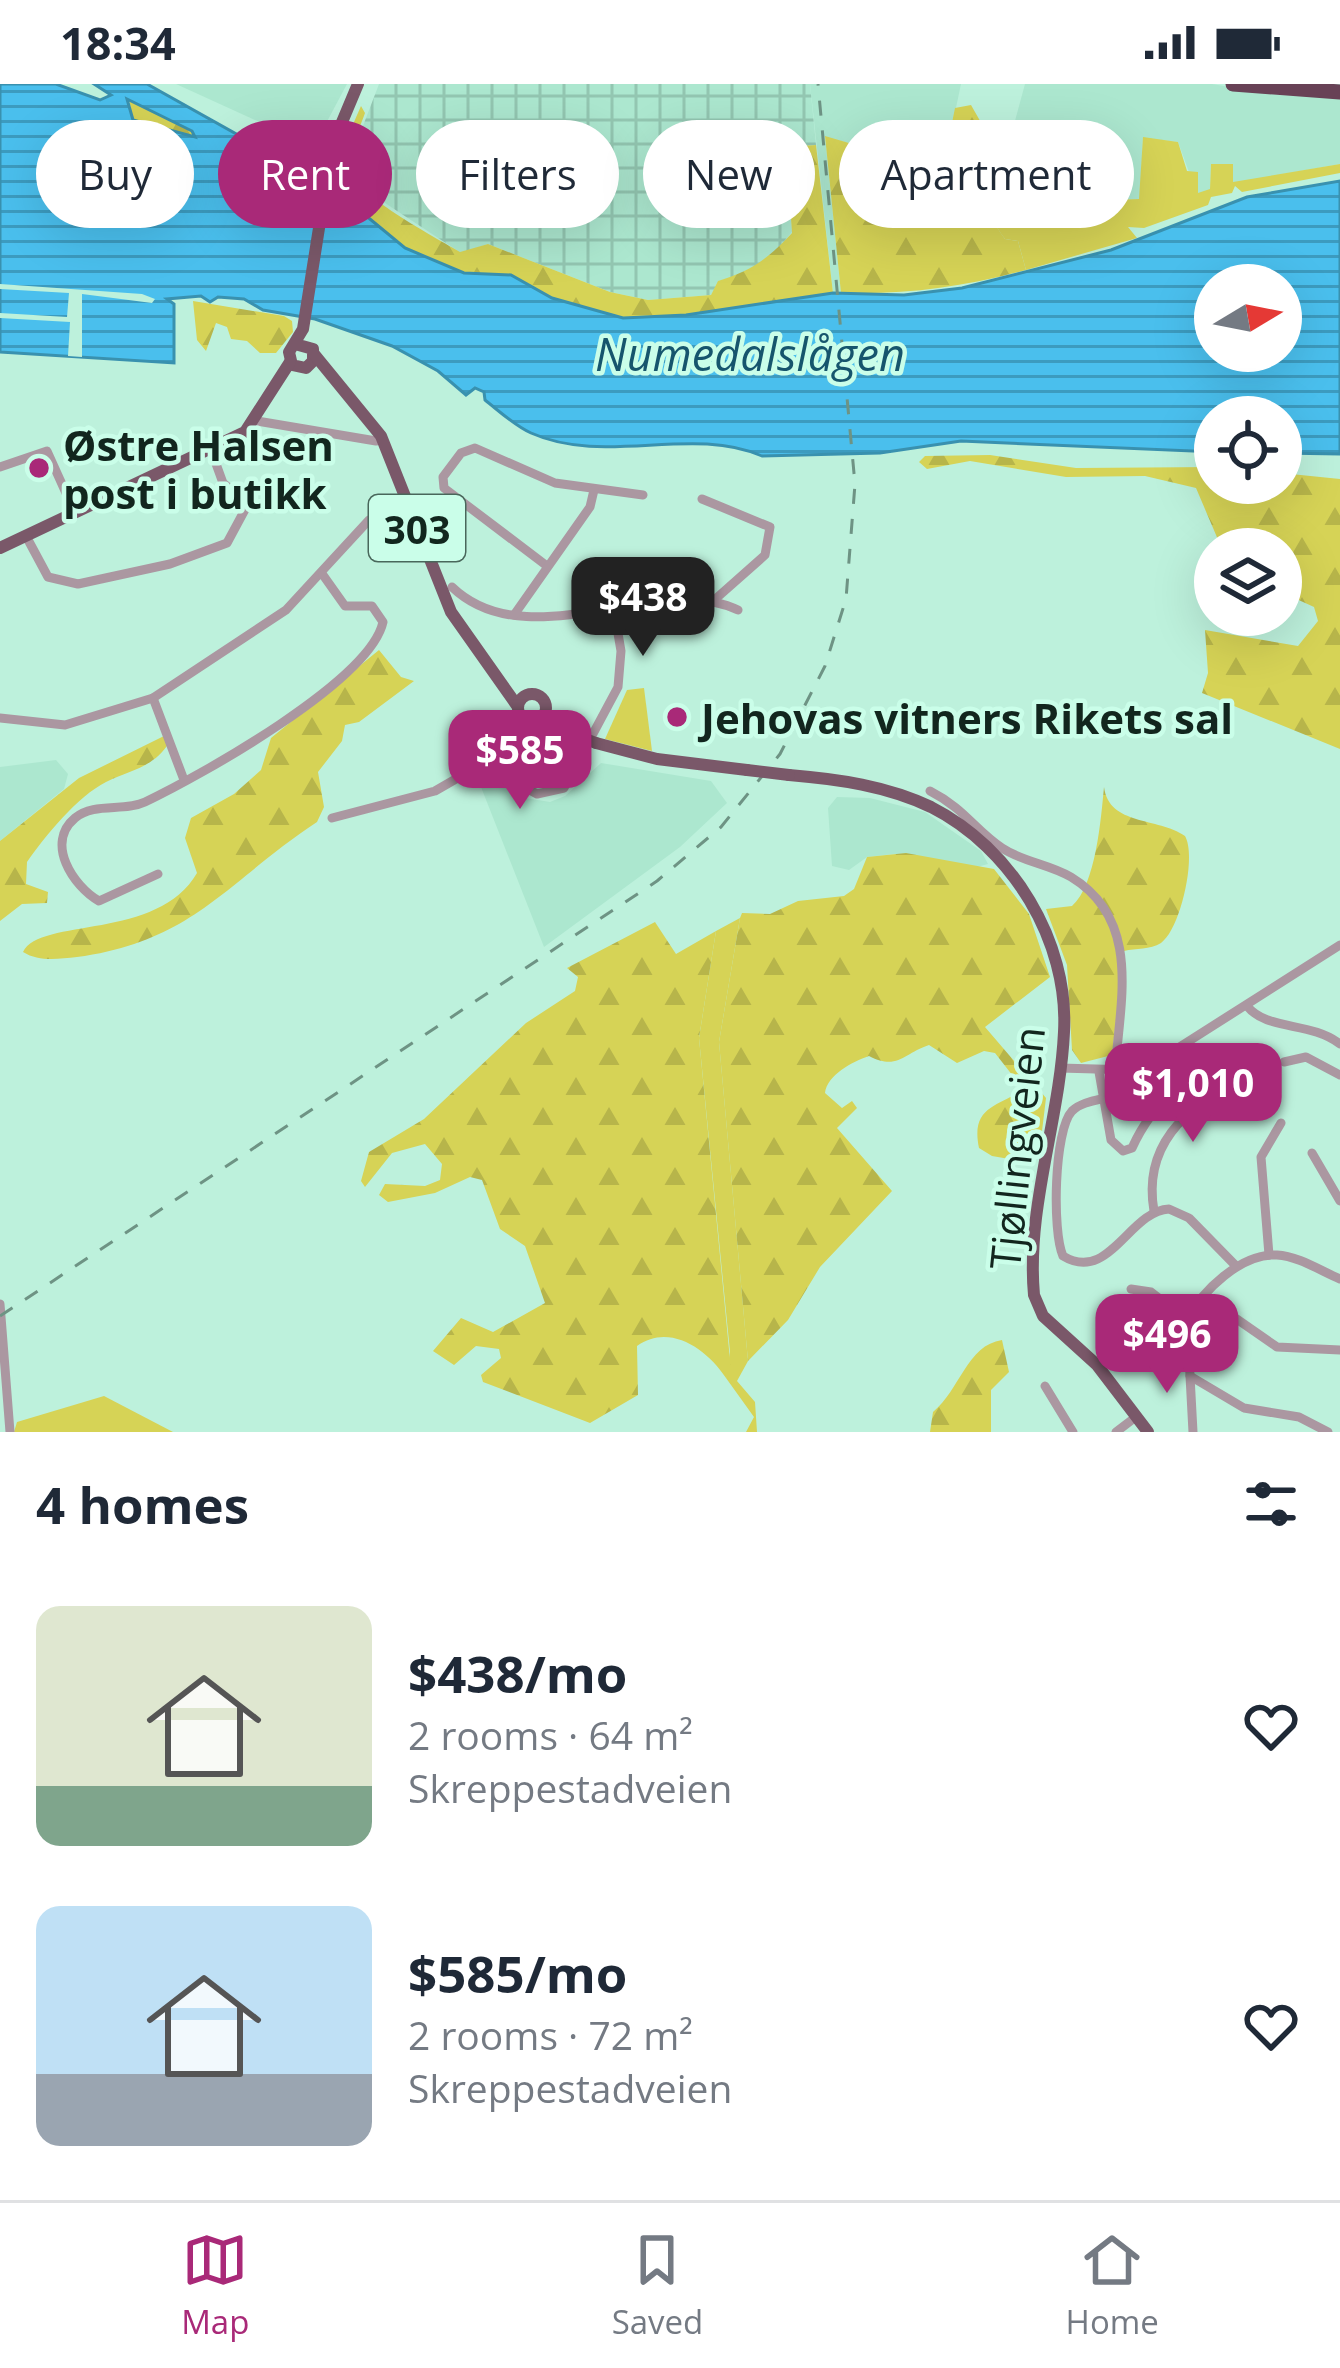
<!DOCTYPE html>
<html lang="en">
<head>
<meta charset="utf-8">
<style>
	body { margin:0; font-family:"Open Sans",sans-serif; background:#f2f2f3; color:#1f2937; height:100vh; display:flex; flex-direction:column; font-size:45px; white-space:nowrap }
	* { box-sizing:border-box; margin:0 }
	p { font-size:39px; color:#747a83 }
	.icon { flex:none; width:66px; height:66px; fill:none; stroke:currentColor; stroke-width:2; stroke-linecap:round; stroke-linejoin:round }
	.map { position:relative; height:1348px; overflow:hidden }
	.panel { display:flex; flex-direction:column; background:#fff; flex:1 }
	.panel>* { flex:none }
	.top-card { position:absolute; left:36px; top:36px; width:1269px; height:108px; display:flex; gap:24px }
	.needle { width:78px; rotate:80deg }
	.controls { position:absolute; left:1194px; top:180px; display:grid; gap:24px }
	.controls a { display:grid; place-items:center; width:108px; height:108px; border-radius:50%; background:#fff; box-shadow:0 12px 48px #0002; font-size:60px }
	.price { position:absolute; translate:-50% -102px; padding:0 27px; border-radius:24px; background:#a92978; color:#fff; font-size:39px; line-height:78px; filter:drop-shadow(0 3px 6px #0008) }
	.price::after { content:''; position:absolute; left:50%; top:72px; width:36px; height:27px; margin-left:-18px; background:inherit; clip-path:polygon(0 0,100% 0,50% 100%) }
	.price.active { background:#222; color:#fff }
	ul { padding:0; list-style:none }
	li { display:flex; align-items:center; gap:36px; height:300px; padding:0 36px }
	li span { display:grid; place-items:center; flex:none; width:336px; height:240px; border-radius:24px; color:#555 }
	li>.icon { margin-inline-start:auto }
	span .icon { width:144px; height:144px; fill:#fffc; stroke-width:1 }
	li b { font-size:51px }
	h2 { display:flex; justify-content:space-between; align-items:center; height:144px; padding:0 36px; font-size:51px }
	.pill { padding:0 42px; border-radius:54px; background:#fff; box-shadow:0 12px 48px #0002; font-size:42px; line-height:108px }
	.pill.active { background:#a92978; color:#fff }
	.status { display:flex; justify-content:space-between; align-items:center; height:84px; padding:0 60px; background:#fff; direction:ltr }
	.status svg { height:33px; fill:currentColor }
	.tabs { display:flex; justify-content:space-around; align-items:center; height:168px; border-top:3px solid #e0e1e3; background:#fff; font-size:33px; color:#747a83 }
	.tabs a { display:grid; justify-items:center; gap:6px }
	.tabs .active { color:#a92978 }
	.map>svg:first-child { display:block }
	.built { fill:#ace7cf }
	.industrial { fill:url(#industrial-grid) }
	.grass { fill:#d6d356 }
	.forest { fill:url(#forest-firs) }
	.water { fill:url(#water-rules); stroke:#3991af; stroke-width:3; fill-rule:evenodd }
	.pier { fill:#bdf1dc }
	.lines { fill:none; stroke-linecap:round; stroke-linejoin:round }
	.minor { stroke:#ab97a1; stroke-width:9 }
	.major { stroke:#7a5869; stroke-width:12 }
	.highway { stroke:#684256; stroke-width:15 }
	.rail { stroke:#6e9384; stroke-width:3; stroke-dasharray:15 15; stroke-linecap:butt }
	.major-bridge { stroke:#7a5869; stroke-width:12 }
	.poi-dot { fill:#a92978; stroke:#cafee9; stroke-width:4.5 }
	.labels { text-anchor:middle; dominant-baseline:central; stroke-width:9; stroke-linejoin:round; paint-order:stroke }
	.shield { fill:#cafee9; stroke:#49675b; stroke-width:3 }
	.shield-label { font-size:39px; font-weight:bold; fill:#12261e }
	.poi-label { font-size:42px; font-weight:bold; fill:#12261e; stroke:#cafee9; text-anchor:start }
	.street-label { font-size:42px; fill:#12261e; stroke:#cafee9 }
	.water-label { font-size:45px; font-style:italic; fill:#16556d; stroke:#cafee9 }
</style>
</head>
<body>
<div class="status"><b>18:34</b><svg viewBox="0 0 49 12"><path d="M0 12V9h3v3zM5 12V6h3v6zM10 12V3h3v9zM15 12V0h3v12zM26 1h20v11H26zM47 4h2v5h-2z"/></svg></div>
<div class="map">
<svg width="1340" height="1348" viewBox="0 0 1340 1348">
	<defs>
		<pattern id="industrial-grid" width="8" height="8" patternUnits="userSpaceOnUse" patternTransform="scale(3)"><rect width="8" height="8" fill="#ace7cf"/><path d="M0 4h8M4 0v8" fill="none" stroke="#93c6b1"/></pattern>
		<pattern id="forest-firs" width="22" height="20" patternUnits="userSpaceOnUse" patternTransform="scale(3)"><rect width="22" height="20" fill="#d6d356"/><path d="M5 1l3.5 6h-7zM16 11l3.5 6h-7z" fill="#b7b54a"/></pattern>
		<pattern id="water-rules" width="6" height="5" patternUnits="userSpaceOnUse" patternTransform="scale(3)"><rect width="6" height="5" fill="#4abfed"/><path d="M0 2.5h6" fill="none" stroke="#3c9bbf"/></pattern>
	</defs>
	<rect width="100%" height="100%" fill="#bdf1dc"/>
	<!-- built -->
	<g class="built">
		<polygon points="176,0 347,0 323,45 313,51 266,41"/>
		<polygon points="810,0 961,0 935,123 892,107 849,59 825,53 841,209 833,209"/>
		<polygon points="1025,0 1212,0 1278,11 1340,12 1340,80 1234,99 1211,81 1210,106 1197,110 1178,58 1143,54 1140,115 1110,116 1062,99 1060,92 1014,89 1003,77 1007,43 1013,44"/>
		<polygon points="56,676 68,690 64,705 0,757 0,683"/>
		<polygon points="601,679 711,697 727,719 680,763 544,863 481,703 483,696 490,688 500,690 525,714 550,718 565,712"/>
		<polygon points="837,713 870,714 925,728 981,767 988,780 977,783 894,770 867,773 849,786 832,782 828,724"/>
	</g>
	<!-- industrial -->
	<polygon class="industrial" points="379,0 810,0 816,61 786,64 792,148 775,168 752,187 719,197 711,211 648,216 610,208 488,160 461,169 353,98 348,81"/>
	<!-- grass -->
	<g class="grass">
		<path d="M1143 53 1178 58 1187 87 1198 88V109L1210 105 1211 80H1233V98L1340 80V89L1242 108 1235 102 1232 109 1211 113 1208 121 1144 144 1128 143 1137 154 1026 186 1018 157 1005 155C984 128 982 104 1003 77L1014 89 1061 92 1062 99 1099 103 1111 116 1139 115Z"/>
		<polygon points="644,604 652,667 605,655 627,606"/>
		<polygon points="740,834 719,958 748,1277 737,1297 755,1318 757,1348 746,1348 754,1333 726,1294 730,1268 699,954 716,847"/>
		<polygon points="104,1312 173,1348 14,1348 17,1338"/>
	</g>
	<!-- forest -->
	<g class="forest">
		<polygon points="129,15 192,47 195,53 133,36"/>
		<path d="M971 21 983 42 1007 43C1002 91 971 110 1005 155L1018 157 1026 186C963 203 907 211 841 209L825 52 849 59 892 107 935 123 955 24Z"/>
		<path d="M361 22 365 29C360 44 348 67 349 83 350 109 437 154 460 168L488 160 610 208 648 216 711 211 718 197C751 187 769 174 792 149L786 63 816 61 833 209 686 231 623 234 552 214 511 191 464 189 405 164 336 107 333 86Z"/>
		<polygon points="193,217 284,232 292,237 293,248 276,269 260,269 247,257 231,255 227,243 216,239 206,267 197,256"/>
		<polygon points="990,371 1076,384 1215,383 1215,399 1281,399 1281,389 1340,395 1340,665 1202,609 1208,589 1205,546 1298,562 1318,537 1314,523 1281,508 1281,465 1222,465 1196,404 1145,392 1066,393 970,377 927,385 919,378 925,372"/>
		<path d="M379 566 401 593 414 597 359 638 345 641 342 657 318 688 324 723 317 738C226 798 194 857 77 873 58 875 39 878 23 868 40 833 158 857 197 789L185 754 191 734 234 710 261 686 271 654Z"/>
		<path d="M164 652 169 659C153 684 130 686 106 698 78 712 45 752 27 778L26 800 48 808 47 819 22 820 0 837V757L79 694Z"/>
		<path d="M1104 703C1109 742 1158 733 1185 752 1197 773 1180 846 1161 859 1150 866 1136 864 1124 867L1112 971 1081 979 1072 966 1067 881 1046 825 1072 822C1096 801 1101 734 1104 703Z"/>
		<path d="M906 769 994 785 1029 830 1050 893 985 943 1046 1014 1039 1072 1032 1079 992 1072 979 1064C970 1021 1000 1023 1023 1005L995 969 984 967 957 979 929 961C904 969 898 987 869 972 852 978 827 991 825 1009L842 1024 852 1017 857 1024 837 1044 892 1107 820 1183 788 1236 748 1277 719 958 740 834 742 829 770 830 798 817 844 812 854 805 867 773Z"/>
		<path d="M655 838 676 870 716 847 699 954 731 1286 726 1294C706 1264 669 1239 637 1262L638 1311 590 1339 483 1298 481 1291 501 1274 499 1265 476 1262 454 1281 433 1267 461 1234 493 1248 545 1219 525 1162 500 1145 482 1096 470 1093 435 1109 388 1118 379 1111 385 1100 425 1102 440 1096 442 1080 425 1060 392 1069 365 1103 361 1097 369 1068 424 1035 526 939 575 907 578 893 567 884Z"/>
		<path d="M1002 1256 1009 1288 991 1306V1348H930L933 1328C960 1306 967 1261 1002 1256Z"/>
	</g>
	<!-- water -->
	<path class="water" d="M0 0H56L100 16 111 11 94 0H147L274 71 302 99 336 107 405 164 464 189 511 191 552 214 623 234 686 231 833 209 904 211 962 204 1111 166 1247 113 1340 97V370L1281 369V333H1215V368L961 357 880 369 762 372C691 341 605 382 531 349 515 342 499 327 485 316L484 308 475 304 466 311 438 287 392 262 315 235 263 226 244 215 218 213 210 218 201 212 167 215 174 220V279L0 268ZM127 15 192 47 195 53 133 36ZM1215 201H1281V267H1215Z"/>
	<!-- pier -->
	<polygon class="pier" points="0,200 142,210 155,215 152,219 82,210 82,273 68,272 70,238 0,234 0,229 67,233 69,209 0,205"/>
	<g class="lines">
		<!-- minor -->
		<g class="minor">
			<polyline points="257,337 376,357"/>
			<polyline points="0,383 47,367 75,429"/>
			<polyline points="702,415 770,443 765,471 712,518"/>
			<polyline points="26,452 48,493 78,500 170,480 227,459 248,420 223,399 211,366"/>
			<polyline points="547,482 444,404 443,393 461,369 475,364 555,399 643,411"/>
			<path d="M452 503C528 576 659 487 738 526"/>
			<polyline points="514,531 590,423 594,406"/>
			<polyline points="153,614 184,696"/>
			<polyline points="0,634 65,641 153,614 286,526 369,436 408,417"/>
			<polyline points="525,637 510,669 517,699 537,710 564,704 618,603 621,567 614,526"/>
			<polyline points="481,654 489,657 494,683"/>
			<path d="M930 707C965 725 974 745 1002 764 1023 778 1049 780 1071 793 1142 836 1120 917 1115 987"/>
			<polyline points="332,734 435,707 461,692 509,680"/>
			<path d="M158 790 99 817C73 802 45 759 75 734 94 718 124 728 145 718 200 692 370 597 383 538L372 522H345L323 491"/>
			<path d="M1247 922C1267 947 1310 937 1340 960"/>
			<polyline points="1284,978 1306,973 1340,991"/>
			<polyline points="1060,984 1131,986 1156,978 1340,861"/>
			<path d="M1099 988 1111 1056 1123 1067 1132 1064C1154 1016 1188 989 1237 971"/>
			<path d="M1109 1013C1098 1016 1081 1018 1072 1027 1054 1046 1052 1148 1063 1172 1109 1200 1129 1127 1169 1125L1189 1134 1236 1182"/>
			<polyline points="1312,1069 1340,1117"/>
			<path d="M1154 1127C1143 1064 1183 1022 1239 1001"/>
			<polyline points="1269,1171 1261,1073 1281,1039"/>
			<polyline points="1131,1205 1151,1208 1187,1236"/>
			<polyline points="1205,1213 1277,1263 1340,1266"/>
			<polyline points="0,1220 10,1348"/>
			<polyline points="1190,1292 1244,1324 1299,1333 1328,1348"/>
			<polyline points="1045,1302 1073,1348"/>
			<polyline points="1116,1348 1137,1332"/>
			<path d="M1193 1348 1187 1236C1202 1207 1241 1169 1277 1171 1298 1172 1321 1187 1340 1195"/>
		</g>
		<!-- major -->
		<g class="major">
			<polyline points="295,260 313,265 313,277 306,284 292,281 289,268 303,245 332,62 358,0"/>
			<polyline points="314,270 381,352 451,528 518,623"/>
			<polyline points="0,464 245,348 290,278"/>
			<circle cx="532" cy="624" r="14"/>
			<polyline points="538,637 588,656"/>
			<polyline points="596,659 657,675 747,686"/>
			<path d="M789 691C838 695 887 702 931 723 1012 764 1069 857 1064 948 1060 1035 1026 1124 1034 1211L1043 1232 1097 1281 1148 1348"/>
		</g>
		<!-- highway -->
		<polyline class="highway" points="1233,0 1340,8"/>
		<!-- rail -->
		<polyline class="rail" points="0,1232 657,797 721,743 780,670 825,582 846,515 855,400 818,0"/>
		<!-- major-bridge -->
		<g class="major-bridge">
			<polyline points="588,656 596,659"/>
			<polyline points="747,686 789,691"/>
		</g>
	</g>
	<!-- markers -->
	<g class="poi-dot">
		<circle cx="39" cy="384" r="12"/>
		<circle cx="677" cy="633" r="12"/>
	</g>
	<g class="labels">
		<!-- shield labels -->
		<rect class="shield" x="369" y="411" width="96" height="66" rx="9"/>
		<g class="shield-label">
			<text x="417" y="444">303</text>
		</g>
		<!-- poi labels -->
		<g class="poi-label">
			<text x="63" y="360">Østre Halsen<tspan x="63" dy="48">post i butikk</tspan></text>
			<text x="701" y="633">Jehovas vitners Rikets sal</text>
		</g>
		<!-- street labels -->
		<g class="street-label">
			<text transform="translate(1016 1064) rotate(-84)">Tjøllingveien</text>
		</g>
		<!-- water labels -->
		<g class="water-label">
			<text x="750" y="269">Numedalslågen</text>
		</g>
	</g>
</svg>
<div class="controls">
<a><svg class="needle" viewBox="-14 -14 28 28"><path d="M0-13l5 13h-10z" fill="#e53935"/><path d="M0 13l5-13h-10z" fill="#747a83"/></svg></a>
<a><svg class="icon" aria-label="locate" viewBox="0 0 24 24"><circle cx="12" cy="12" r="6"/><path d="M12 2v4M12 18v4M2 12h4M18 12h4"/></svg></a>
<a><svg class="icon" aria-label="layers" viewBox="0 0 24 24"><path d="M12 4l9 5-9 5-9-5zM3 14l9 5 9-5"/></svg></a>
</div>
<b class="price active" style="left:643px;top:575px">$438</b>
<b class="price" style="left:520px;top:728px">$585</b>
<b class="price" style="left:1193px;top:1061px">$1,010</b>
<b class="price" style="left:1167px;top:1312px">$496</b>
<div class="top-card">
<a class="pill">Buy</a>
<a class="pill active">Rent</a>
<a class="pill">Filters</a>
<a class="pill">New</a>
<a class="pill">Apartment</a>
</div>
</div>
<section class="panel">
<h2>4 homes<svg class="icon" aria-label="filters" viewBox="0 0 24 24"><path d="M4 7h16M4 17h16"/><circle cx="9" cy="7" r="2"/><circle cx="15" cy="17" r="2"/></svg></h2>
<ul>
<li><span style="background:linear-gradient(#dfe7d0 75%,#7fa58c 0)"><svg class="icon" aria-label="home" viewBox="0 0 24 24"><path d="M3 11l9-7 9 7M6 9v11h12V9"/></svg></span><div><b>$438/mo</b><p>2 rooms · 64 m²</p><p>Skreppestadveien</p></div><svg class="icon" aria-label="heart" viewBox="0 0 24 24"><path d="M12 20l-8-8c-3-5 5-10 8-4 3-6 11-1 8 4z"/></svg></li>
<li><span style="background:linear-gradient(#bfe0f5 70%,#9aa5b1 0)"><svg class="icon" aria-label="home" viewBox="0 0 24 24"><path d="M3 11l9-7 9 7M6 9v11h12V9"/></svg></span><div><b>$585/mo</b><p>2 rooms · 72 m²</p><p>Skreppestadveien</p></div><svg class="icon" aria-label="heart" viewBox="0 0 24 24"><path d="M12 20l-8-8c-3-5 5-10 8-4 3-6 11-1 8 4z"/></svg></li>
</ul>
</section>
<nav class="tabs">
<a class="active"><svg class="icon" aria-label="map" viewBox="0 0 24 24"><path d="M3 6l6-2 6 2 6-2v14l-6 2-6-2-6 2zM9 4v14M15 6v14"/></svg>Map</a>
<a><svg class="icon" aria-label="saved" viewBox="0 0 24 24"><path d="M7 4h10v16l-5-4-5 4z"/></svg>Saved</a>
<a><svg class="icon" aria-label="home" viewBox="0 0 24 24"><path d="M3 11l9-7 9 7M6 9v11h12V9"/></svg>Home</a>
</nav>
</body>
</html>
